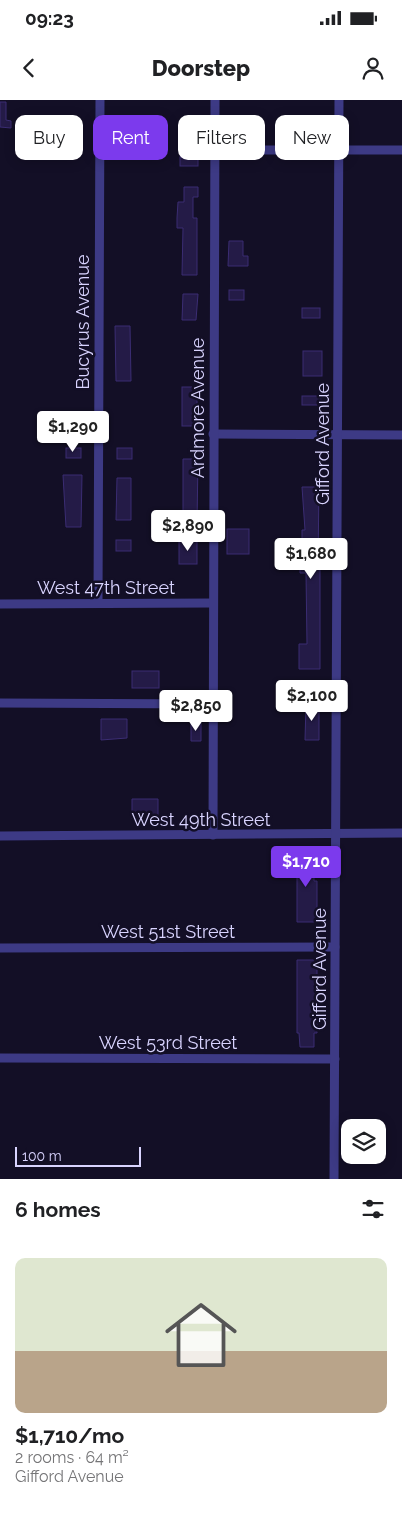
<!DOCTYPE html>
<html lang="en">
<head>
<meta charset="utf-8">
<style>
	body { margin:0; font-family:Raleway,sans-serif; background:#f2f2f2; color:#202124; height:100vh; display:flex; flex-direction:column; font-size:19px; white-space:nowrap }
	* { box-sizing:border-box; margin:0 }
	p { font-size:16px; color:#757577 }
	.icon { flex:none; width:28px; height:28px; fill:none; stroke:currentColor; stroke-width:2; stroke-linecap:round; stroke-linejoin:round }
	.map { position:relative; height:1079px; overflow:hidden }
	.details { display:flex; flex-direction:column; background:#fff; flex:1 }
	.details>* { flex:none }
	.guide { position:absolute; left:15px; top:15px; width:372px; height:45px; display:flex; gap:10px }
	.buttons { position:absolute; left:341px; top:1019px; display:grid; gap:10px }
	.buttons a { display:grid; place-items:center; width:45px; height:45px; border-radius:10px; background:#fff; box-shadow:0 2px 12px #0003; font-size:25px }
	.scale { position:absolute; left:15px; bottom:12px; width:126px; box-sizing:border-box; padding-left:5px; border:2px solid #d9d4ff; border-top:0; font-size:14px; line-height:18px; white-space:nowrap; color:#d9d4ff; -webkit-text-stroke:4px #130f26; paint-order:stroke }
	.price { position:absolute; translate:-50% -42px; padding:0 11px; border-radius:5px; background:#fff; color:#222; font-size:16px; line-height:32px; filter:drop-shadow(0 1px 2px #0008) }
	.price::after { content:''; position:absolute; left:50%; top:30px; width:15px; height:11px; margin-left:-8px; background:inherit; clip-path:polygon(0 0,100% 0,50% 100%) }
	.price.current { background:#7c3aed; color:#fff }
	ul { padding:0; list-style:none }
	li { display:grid; align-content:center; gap:10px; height:265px; padding:0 15px }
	li span { display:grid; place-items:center; height:155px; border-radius:10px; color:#555 }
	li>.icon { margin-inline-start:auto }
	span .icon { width:90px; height:90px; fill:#fffc; stroke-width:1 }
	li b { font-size:21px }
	h2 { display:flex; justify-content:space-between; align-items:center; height:60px; padding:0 15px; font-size:21px }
	.chip { padding:0 18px; border-radius:10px; background:#fff; box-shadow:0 2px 12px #0003; font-size:18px; line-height:45px }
	.chip.current { background:#7c3aed; color:#fff }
	.status { display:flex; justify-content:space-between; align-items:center; height:35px; padding:0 25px; background:#fff; direction:ltr }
	.status svg { height:14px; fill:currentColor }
	header { display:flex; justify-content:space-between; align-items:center; height:65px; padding:0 15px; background:#fff; font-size:22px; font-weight:800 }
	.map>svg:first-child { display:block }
	.building { fill:#241b47; stroke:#3b2d73 }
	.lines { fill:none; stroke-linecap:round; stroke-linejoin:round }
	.street { stroke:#3d3a85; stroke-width:9 }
	.labels { text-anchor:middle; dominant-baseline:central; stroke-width:5; stroke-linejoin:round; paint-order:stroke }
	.street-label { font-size:18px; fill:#d9d4ff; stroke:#130f26 }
</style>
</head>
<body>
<div class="status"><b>09:23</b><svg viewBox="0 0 49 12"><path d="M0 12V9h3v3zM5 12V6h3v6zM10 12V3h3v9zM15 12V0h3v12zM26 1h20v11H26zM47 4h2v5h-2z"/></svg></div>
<header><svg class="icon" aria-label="back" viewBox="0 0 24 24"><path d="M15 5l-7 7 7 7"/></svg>Doorstep<svg class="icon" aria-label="person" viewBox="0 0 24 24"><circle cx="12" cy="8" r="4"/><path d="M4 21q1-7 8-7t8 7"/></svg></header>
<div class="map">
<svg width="402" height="1079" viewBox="0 0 402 1079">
	<rect width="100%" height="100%" fill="#130f26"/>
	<!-- building -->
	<g class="building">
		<polygon points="0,2 6,2 6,20 11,21 11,28 0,27"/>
		<rect x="180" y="57" width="18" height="9"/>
		<polygon points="184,87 198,87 198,97 193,97 193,118 197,118 197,175 182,175 183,128 177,128 177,118 178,102 184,102"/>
		<polygon points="229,141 243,141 243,156 248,156 248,166 228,166"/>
		<rect x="229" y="190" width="15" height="10"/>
		<polygon points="183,194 198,194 196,220 182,220"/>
		<rect x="302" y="208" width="18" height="10"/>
		<polygon points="115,226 130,226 131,281 116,281"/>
		<rect x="303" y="251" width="19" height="25"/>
		<rect x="182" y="287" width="15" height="39"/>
		<rect x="302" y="296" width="19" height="9"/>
		<rect x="66" y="348" width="15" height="10"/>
		<rect x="117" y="348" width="15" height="11"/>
		<polygon points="183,359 198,359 197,423 183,423"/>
		<polygon points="63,375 82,375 81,427 66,427"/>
		<polygon points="117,378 131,378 131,420 116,420"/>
		<polygon points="302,387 319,387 318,463 320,463 320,569 299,569 299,544 307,544 306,473 300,473 300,463 304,463 304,440 302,440 302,430 305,430"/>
		<rect x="227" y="429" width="22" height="25"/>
		<rect x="116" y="440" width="15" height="11"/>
		<rect x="179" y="440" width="18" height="24"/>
		<rect x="132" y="571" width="27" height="17"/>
		<polygon points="306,604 319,604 319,640 305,640"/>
		<polygon points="101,619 127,619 127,638 101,640"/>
		<polygon points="191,622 201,623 201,641 191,641"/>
		<polygon points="132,699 158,699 158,720 132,719"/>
		<polygon points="300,750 314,750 314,781 317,781 317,822 297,822 297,752 300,752"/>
		<polygon points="297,860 317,860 317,933 314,933 314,947 300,947 299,933 297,933"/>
	</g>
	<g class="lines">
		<!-- street -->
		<g class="street">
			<polyline points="215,48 222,50 402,50"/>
			<polyline points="213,334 402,335"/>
			<polyline points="98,503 100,0"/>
			<polyline points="0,504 212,503"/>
			<polyline points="0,603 212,604"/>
			<polyline points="213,735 215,0"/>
			<polyline points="0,736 402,733"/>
			<polyline points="0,848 335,847"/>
			<polyline points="0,958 335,959"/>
			<polyline points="334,1079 339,0"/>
		</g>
	</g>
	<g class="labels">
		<!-- street labels -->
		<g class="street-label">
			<text transform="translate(82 222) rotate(-90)">Bucyrus Avenue</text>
			<text transform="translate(197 308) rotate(-90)">Ardmore Avenue</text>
			<text transform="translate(322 344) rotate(-90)">Gifford Avenue</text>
			<text x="106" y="487">West 47th Street</text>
			<text x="201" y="719">West 49th Street</text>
			<text x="168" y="831">West 51st Street</text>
			<text transform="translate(319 869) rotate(-90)">Gifford Avenue</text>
			<text x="168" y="942">West 53rd Street</text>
		</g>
	</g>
</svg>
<div class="buttons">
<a><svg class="icon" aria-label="layers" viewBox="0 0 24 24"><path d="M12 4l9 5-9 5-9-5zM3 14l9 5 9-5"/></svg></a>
</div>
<div class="scale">100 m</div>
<b class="price" style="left:73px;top:353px">$1,290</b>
<b class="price" style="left:188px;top:452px">$2,890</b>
<b class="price" style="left:311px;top:480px">$1,680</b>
<b class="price" style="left:312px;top:622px">$2,100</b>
<b class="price" style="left:196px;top:632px">$2,850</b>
<b class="price current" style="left:306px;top:788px">$1,710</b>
<div class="guide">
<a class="chip">Buy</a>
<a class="chip current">Rent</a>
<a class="chip">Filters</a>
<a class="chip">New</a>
</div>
</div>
<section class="details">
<h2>6 homes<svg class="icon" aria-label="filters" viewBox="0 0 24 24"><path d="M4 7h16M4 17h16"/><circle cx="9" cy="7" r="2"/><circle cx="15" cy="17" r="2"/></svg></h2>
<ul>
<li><span style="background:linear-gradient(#dfe7d0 60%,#b9a48a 0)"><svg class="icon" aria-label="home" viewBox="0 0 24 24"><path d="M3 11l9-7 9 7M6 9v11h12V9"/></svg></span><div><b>$1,710/mo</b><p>2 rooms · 64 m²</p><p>Gifford Avenue</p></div></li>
</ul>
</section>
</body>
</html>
